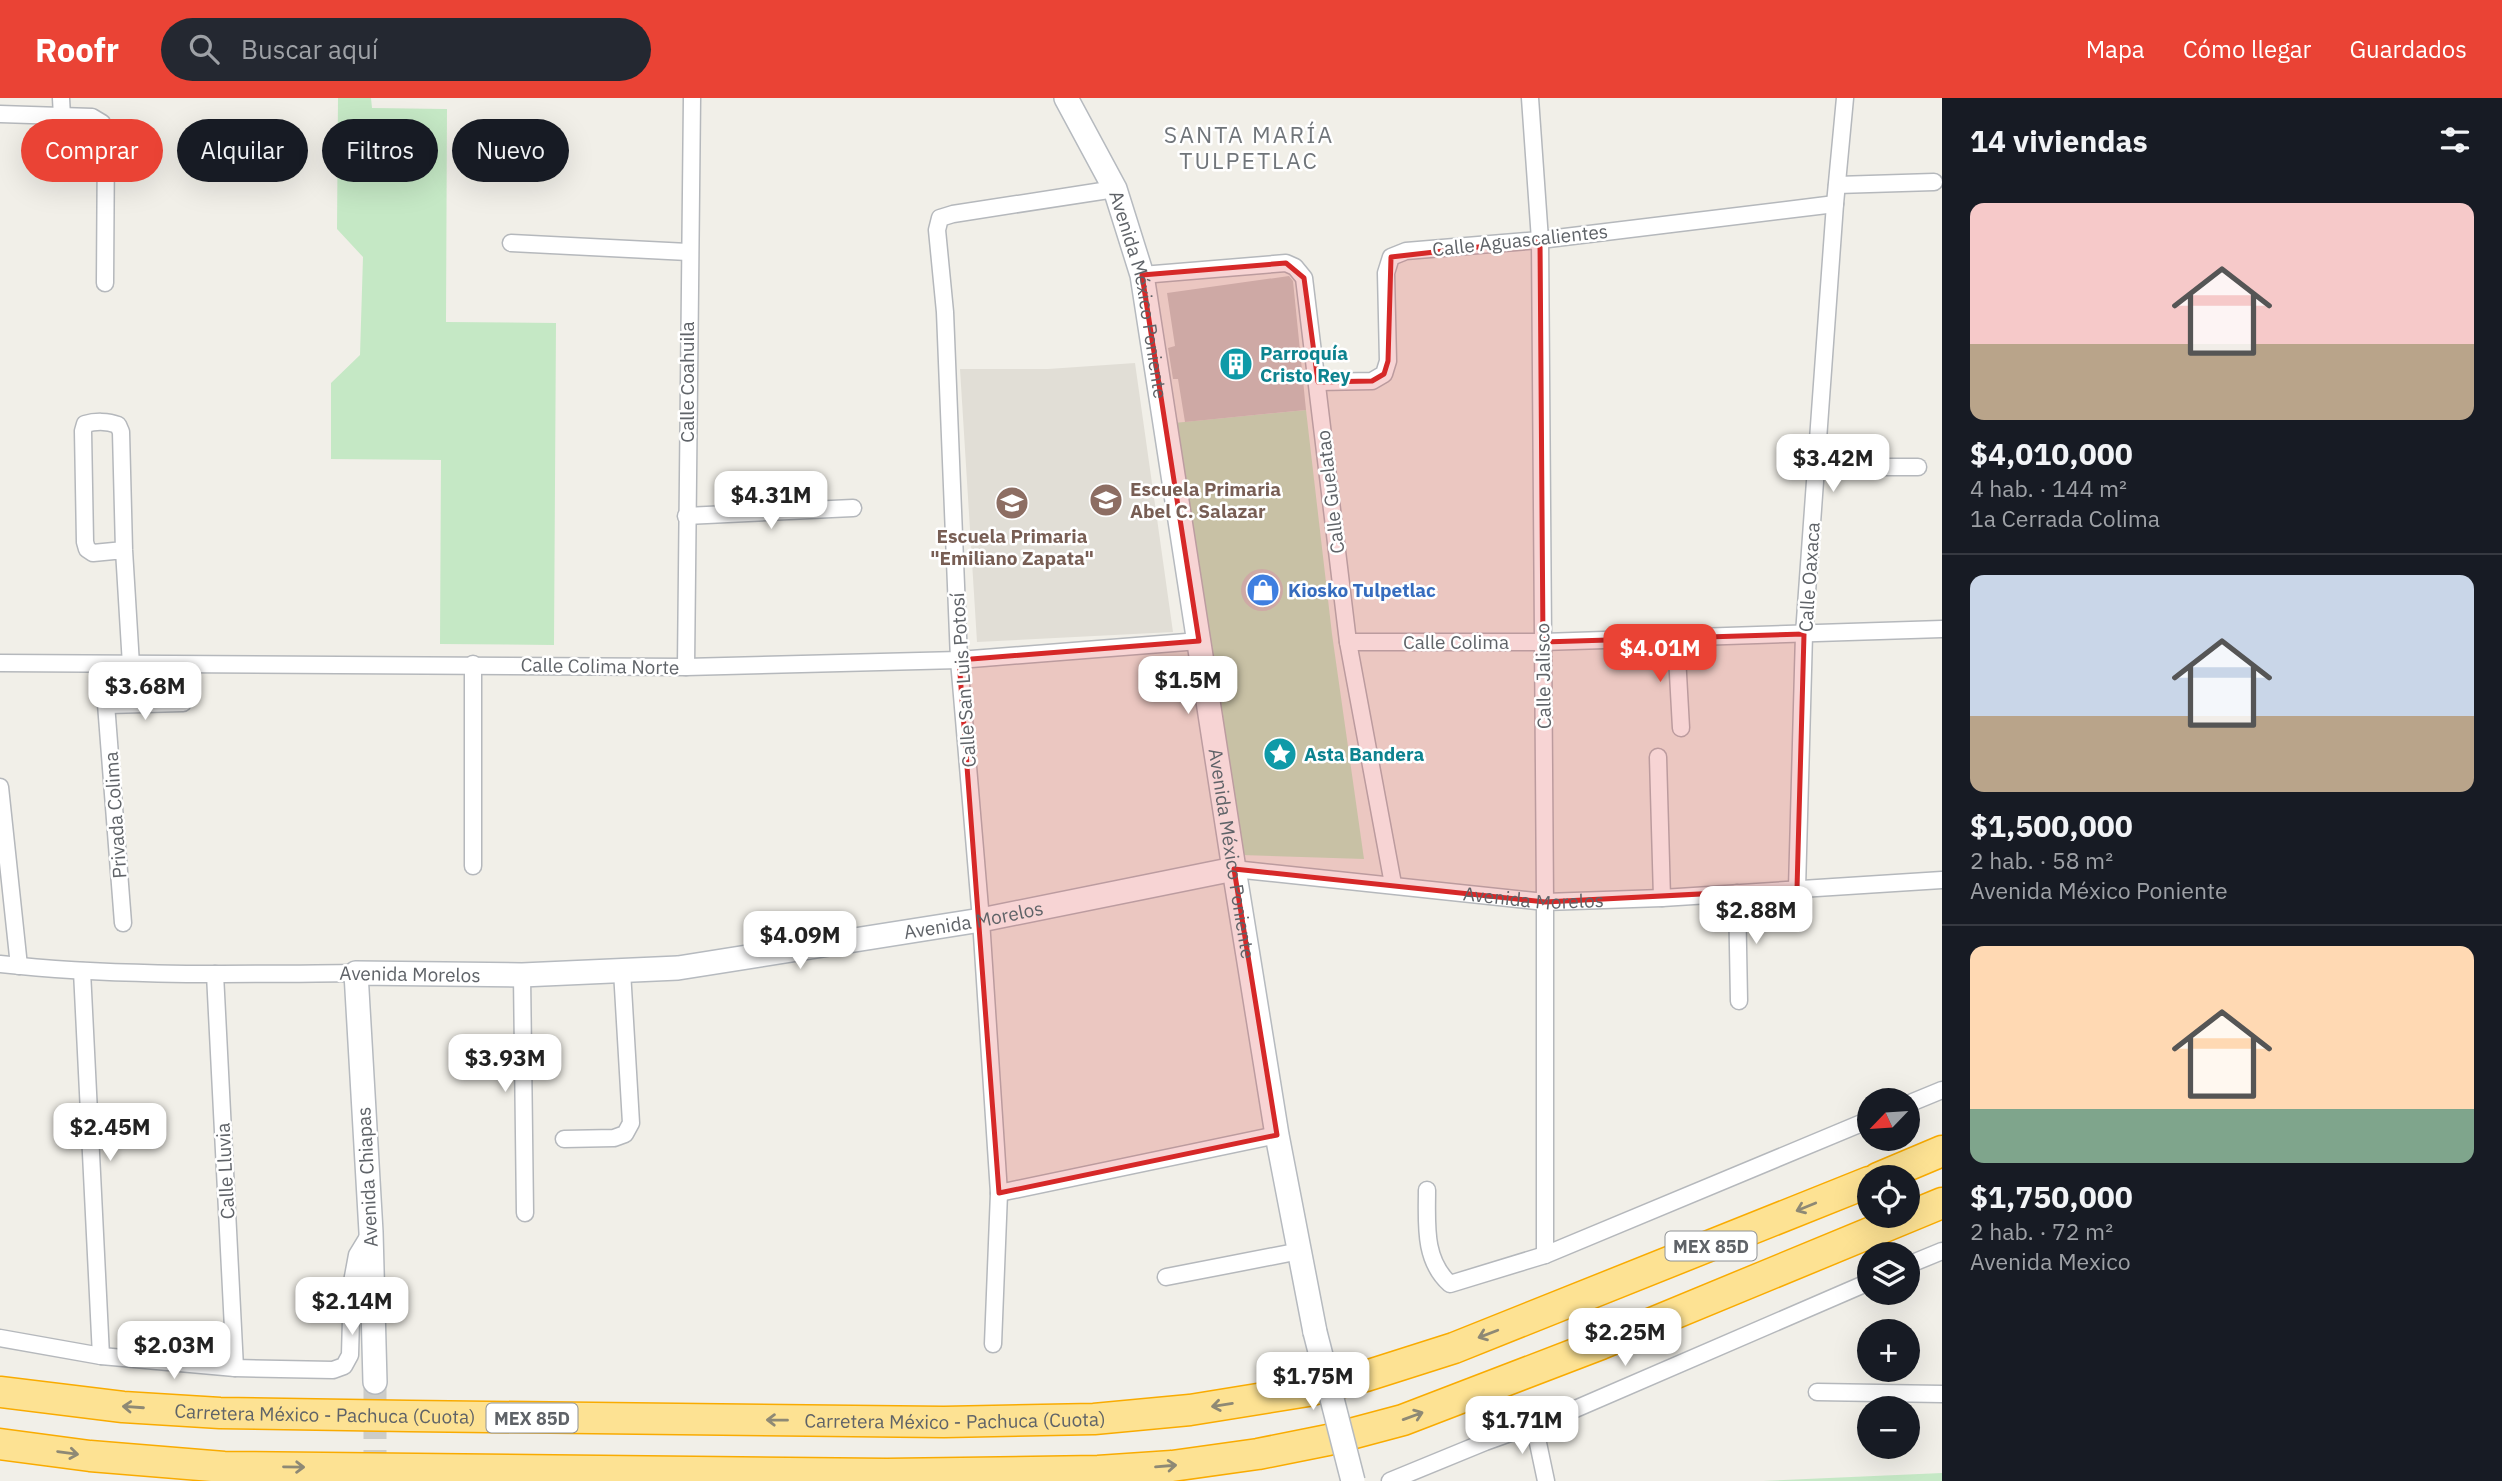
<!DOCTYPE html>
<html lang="es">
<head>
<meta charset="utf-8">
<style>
	body { margin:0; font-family:"IBM Plex Sans",sans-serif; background:#242831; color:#f1f3f6; height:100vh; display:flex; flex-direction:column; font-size:26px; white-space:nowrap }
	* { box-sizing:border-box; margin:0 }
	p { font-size:23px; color:#9ea1a6 }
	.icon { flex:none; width:38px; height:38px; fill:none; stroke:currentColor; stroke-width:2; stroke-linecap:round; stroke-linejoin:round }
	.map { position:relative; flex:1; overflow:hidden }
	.details { display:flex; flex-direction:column; background:#171b24; width:560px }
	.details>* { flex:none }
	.guide { position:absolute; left:21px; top:21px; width:665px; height:63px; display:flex; gap:14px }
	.needle { width:46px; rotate:245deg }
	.tools { position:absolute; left:1857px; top:990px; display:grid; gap:14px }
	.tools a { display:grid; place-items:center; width:63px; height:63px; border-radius:50%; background:#171b24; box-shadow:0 7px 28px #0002; font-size:35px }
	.price { position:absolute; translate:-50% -60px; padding:0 16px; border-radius:14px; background:#fff; color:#222; font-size:23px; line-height:46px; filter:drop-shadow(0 2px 4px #0008) }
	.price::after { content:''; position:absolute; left:50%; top:42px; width:21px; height:16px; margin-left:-10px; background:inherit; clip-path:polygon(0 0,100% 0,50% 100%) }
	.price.active { background:#ea4335; color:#fff }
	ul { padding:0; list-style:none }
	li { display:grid; align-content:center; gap:14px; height:371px; padding:0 28px }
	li+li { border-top:2px solid #363941 }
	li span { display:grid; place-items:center; height:217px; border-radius:14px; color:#555 }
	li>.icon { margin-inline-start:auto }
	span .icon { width:126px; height:126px; fill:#fffc; stroke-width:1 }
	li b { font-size:30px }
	h2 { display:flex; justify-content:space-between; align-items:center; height:84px; padding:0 28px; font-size:30px }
	.tag { padding:0 24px; border-radius:32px; background:#171b24; box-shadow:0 7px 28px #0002; font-size:24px; line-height:63px }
	.tag.active { background:#ea4335; color:#fff }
	header { display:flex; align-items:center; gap:42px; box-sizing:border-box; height:98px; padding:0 35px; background:#ea4335; color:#fff }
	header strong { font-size:33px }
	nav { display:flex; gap:38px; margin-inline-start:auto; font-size:24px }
	.search { width:490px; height:63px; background:#242831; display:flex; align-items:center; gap:18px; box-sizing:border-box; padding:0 24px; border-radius:38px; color:#9ea1a6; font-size:26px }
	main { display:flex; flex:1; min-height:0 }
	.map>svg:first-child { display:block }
	.education { fill:#e1ded6 }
	.green { fill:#c5e8c5 }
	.building { fill:#cccac5 }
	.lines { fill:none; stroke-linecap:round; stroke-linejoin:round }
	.secondary-tunnel { stroke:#ccccc8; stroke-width:23; stroke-dasharray:23 11; stroke-linecap:butt }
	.street-casing { stroke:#b5b8bc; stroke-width:19 }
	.secondary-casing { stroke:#b6babf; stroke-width:26 }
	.highway-casing { stroke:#f9ab00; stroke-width:33 }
	.street { stroke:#fff; stroke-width:16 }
	.secondary { stroke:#fff; stroke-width:23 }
	.highway { stroke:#fde293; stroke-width:30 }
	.secondary-bridge-casing { stroke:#b6babf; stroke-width:26; stroke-linecap:butt }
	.secondary-bridge { stroke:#fff; stroke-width:23 }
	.oneway { stroke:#8e8975 }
	.marked { fill:#d62828; fill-opacity:0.2; stroke:#d62828; stroke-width:5; stroke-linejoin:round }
	.labels { text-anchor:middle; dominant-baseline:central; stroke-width:5; stroke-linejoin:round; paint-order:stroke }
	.shield { fill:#fff; stroke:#8f9295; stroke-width:2 }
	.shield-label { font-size:18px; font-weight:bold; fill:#5f6368 }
	.street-label { font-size:19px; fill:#5f6368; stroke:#fff }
	.culture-label { font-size:19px; font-weight:bold; fill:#0d838f; stroke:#fff; text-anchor:start }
	.education-label { font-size:19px; font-weight:bold; fill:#785e54; stroke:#fff; text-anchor:start }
	.shop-label { font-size:19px; font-weight:bold; fill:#366cbe; stroke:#fff; text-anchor:start }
	.quarter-label { font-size:23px; letter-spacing:2px; fill:#70757a; stroke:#fff }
</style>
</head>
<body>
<header>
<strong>Roofr</strong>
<div class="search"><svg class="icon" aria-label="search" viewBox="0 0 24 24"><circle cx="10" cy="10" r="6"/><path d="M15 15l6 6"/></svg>Buscar aquí</div>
<nav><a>Mapa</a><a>Cómo llegar</a><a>Guardados</a></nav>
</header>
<main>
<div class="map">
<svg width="1942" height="1383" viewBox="0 0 1942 1383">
	<rect width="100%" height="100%" fill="#f1efe8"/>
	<!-- education -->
	<polygon class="education" points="1135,265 1173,534 977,544 960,271 1048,271"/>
	<!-- green -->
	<g class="green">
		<polygon points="338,0 371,0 372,10 447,11 446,224 556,225 554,547 440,546 441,362 331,361 331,285 360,257 363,159 337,131"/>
		<polygon points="1306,312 1332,536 1364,761 1241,757 1174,325"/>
		<polygon points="1942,1375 1942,1383 1763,1383"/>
	</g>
	<!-- building -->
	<g class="building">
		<polygon points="1289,178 1293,183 1306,312 1185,324 1178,281 1173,281 1168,250 1175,248 1167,195"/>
		<circle cx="1262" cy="492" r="21"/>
	</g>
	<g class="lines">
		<!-- secondary-tunnel -->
		<polyline class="secondary-tunnel" points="375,1284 375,1383"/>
		<defs>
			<g id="street">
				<polyline points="61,0 62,19"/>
				<polyline points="1530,0 1540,142 1545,804 1545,1157"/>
				<polyline points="0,16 92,19 102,25 106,37 105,185"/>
				<polyline points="1837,87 1934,84"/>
				<polyline points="511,145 688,154"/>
				<polyline points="1142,177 1286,165 1295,169 1304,180 1348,544 1393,786"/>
				<polyline points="1318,284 1372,283 1384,276 1388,263 1386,175 1391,159 1406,153 1540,142 1835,106"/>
				<polyline points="1816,369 1918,369"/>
				<polyline points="686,418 853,410"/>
				<path d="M124 452 93 455 87 451 85 444 83 333 85 326C95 323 108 323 118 327L121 334 124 452 131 567"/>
				<polyline points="1676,540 1681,630"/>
				<polyline points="1348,544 1543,544 1942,531"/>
				<polyline points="0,565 686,569 959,562 1199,543"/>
				<polyline points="103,567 123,825"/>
				<polyline points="686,569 692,0"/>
				<polyline points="107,607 183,605"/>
				<polyline points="1658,659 1662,800"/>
				<polyline points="0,689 19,868"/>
				<polyline points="473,768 473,566"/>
				<path id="s1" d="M1234 771 1545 804 1662 800 1942 782"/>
				<polyline points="1797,791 1804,536 1835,106 1845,0"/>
				<polyline points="1737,795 1739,903"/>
				<path d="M0 866C118 879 237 876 356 875"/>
				<polyline points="82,873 101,1258"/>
				<polyline points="215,876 235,1270"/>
				<polyline points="522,877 525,1115"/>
				<polyline points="1908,1006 1942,992"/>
				<polyline points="564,1041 614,1040 625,1036 631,1025 622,873"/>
				<path d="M1427 1092C1427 1125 1423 1162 1450 1186L1545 1157 1869 1022"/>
				<polyline points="999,1095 1277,1037"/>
				<polyline points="1908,1167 1942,1153"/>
				<polyline points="1166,1179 1300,1153"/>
				<polyline points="0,1240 101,1258 235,1270 333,1272 344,1268 350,1257 352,1184 357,1157 371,1134"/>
				<polyline points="993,1246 999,1095 981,822 959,562 945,214 937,132 940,120 953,116 1115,91"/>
				<polyline points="1817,1294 1942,1296"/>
				<polyline points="1534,1326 1546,1383"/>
				<polyline points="1390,1383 1485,1344 1566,1315 1869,1184"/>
			</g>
			<g id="secondary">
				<path id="s2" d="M1066 0 1115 91 1142 177 1234 771 1277 1037 1315 1234"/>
				<path id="s3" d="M375 1284 371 1134 356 875 522 877 678 870 981 822 1234 771"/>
			</g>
			<g id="highway">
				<polyline points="1878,1080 1942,1053"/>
				<path id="s4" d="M0 1294 123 1309 220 1315 409 1318 944 1324 1094 1321 1190 1312 1308 1293 1366 1278 1454 1250 1869 1084"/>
				<polyline points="0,1346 90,1358 224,1369 887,1376 1098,1373 1172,1368 1258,1356 1328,1342 1403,1322 1601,1246 1942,1105"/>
			</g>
		</defs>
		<!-- street casing -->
		<use href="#street" class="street-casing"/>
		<!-- secondary casing -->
		<use href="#secondary" class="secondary-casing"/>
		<!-- highway casing -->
		<use href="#highway" class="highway-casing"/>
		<!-- street -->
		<use href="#street" class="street"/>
		<!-- secondary -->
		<use href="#secondary" class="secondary"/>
		<!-- highway -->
		<use href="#highway" class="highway"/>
		<defs>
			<polyline id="secondary-bridge" points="1315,1234 1353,1383"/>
		</defs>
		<!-- secondary-bridge casing -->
		<use href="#secondary-bridge" class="secondary-bridge-casing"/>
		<!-- secondary-bridge -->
		<use href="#secondary-bridge" class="secondary-bridge"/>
	</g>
	<!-- one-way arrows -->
	<defs><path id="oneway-shaft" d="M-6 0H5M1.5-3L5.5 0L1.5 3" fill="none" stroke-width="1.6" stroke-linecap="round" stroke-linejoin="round" transform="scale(1.75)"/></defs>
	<g class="oneway">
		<use href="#oneway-shaft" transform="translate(1806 1109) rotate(158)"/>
		<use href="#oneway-shaft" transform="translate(1488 1236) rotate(159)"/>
		<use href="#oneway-shaft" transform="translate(1222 1307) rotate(171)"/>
		<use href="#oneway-shaft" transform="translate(133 1309) rotate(-176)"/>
		<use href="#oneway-shaft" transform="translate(1413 1318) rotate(-20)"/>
		<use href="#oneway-shaft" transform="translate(777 1322) rotate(-179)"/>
		<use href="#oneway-shaft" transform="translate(68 1355) rotate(8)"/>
		<use href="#oneway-shaft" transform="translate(1166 1368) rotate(-5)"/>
		<use href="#oneway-shaft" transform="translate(294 1369) rotate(1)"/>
	</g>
	<!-- marked area -->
	<path class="marked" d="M1540 142 1543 544 1804 536 1797 791 1545 804 1234 771 1277 1037 999 1095 959 562 1199 543 1142 177 1286 165 1304 180 1318 284 1372 283 1384 276 1388 263 1391 159Z"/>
	<!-- icons -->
	<defs>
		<symbol id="building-disc" viewBox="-11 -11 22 22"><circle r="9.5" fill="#0f9aa8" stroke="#fff"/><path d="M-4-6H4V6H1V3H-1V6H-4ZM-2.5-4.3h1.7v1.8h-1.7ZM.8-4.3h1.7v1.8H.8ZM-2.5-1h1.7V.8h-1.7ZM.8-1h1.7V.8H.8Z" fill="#fff"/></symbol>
		<symbol id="school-disc" viewBox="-11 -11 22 22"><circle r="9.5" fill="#8d6e63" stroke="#fff"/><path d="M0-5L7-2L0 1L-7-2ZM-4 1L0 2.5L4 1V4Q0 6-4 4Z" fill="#fff"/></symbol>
		<symbol id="shop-disc" viewBox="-11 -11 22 22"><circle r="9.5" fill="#3f7fe0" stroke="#fff"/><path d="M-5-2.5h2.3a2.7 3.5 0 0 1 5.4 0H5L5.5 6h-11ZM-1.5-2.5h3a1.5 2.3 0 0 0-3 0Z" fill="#fff"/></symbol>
		<symbol id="sight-disc" viewBox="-11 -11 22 22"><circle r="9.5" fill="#0f9aa8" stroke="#fff"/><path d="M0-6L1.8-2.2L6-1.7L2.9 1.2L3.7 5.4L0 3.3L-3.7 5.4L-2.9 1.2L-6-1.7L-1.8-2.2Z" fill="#fff"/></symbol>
	</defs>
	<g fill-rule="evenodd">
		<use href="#building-disc" x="1217" y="247" width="38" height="38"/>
		<use href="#school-disc" x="1087" y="383" width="38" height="38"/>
		<use href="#school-disc" x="993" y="386" width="38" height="38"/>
		<use href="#shop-disc" x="1244" y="473" width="38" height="38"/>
		<use href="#sight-disc" x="1261" y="637" width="38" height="38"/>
	</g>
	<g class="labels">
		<!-- shield labels -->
		<g class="shield">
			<rect x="1665.5" y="1133.5" width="91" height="29" rx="5"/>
			<rect x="486.5" y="1305.5" width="91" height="29" rx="5"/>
		</g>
		<g class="shield-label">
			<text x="1711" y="1148">MEX 85D</text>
			<text x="532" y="1320">MEX 85D</text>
		</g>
		<!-- street labels -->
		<g class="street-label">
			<text transform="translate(1520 142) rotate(-6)">Calle Aguascalientes</text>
			<text stroke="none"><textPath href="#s2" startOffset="212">Avenida México Poniente</textPath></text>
			<text transform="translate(687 284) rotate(-90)">Calle Coahuila</text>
			<text transform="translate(1330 394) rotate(-97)">Calle Guelatao</text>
			<text transform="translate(1809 479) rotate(-86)">Calle Oaxaca</text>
			<text x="1456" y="544">Calle Colima</text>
			<text transform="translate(600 568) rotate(1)">Calle Colima Norte</text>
			<text transform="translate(1543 578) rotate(-91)">Calle Jalisco</text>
			<text transform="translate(963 582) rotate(-94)">Calle San Luis Potosí</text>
			<text transform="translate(115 717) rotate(-94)">Privada Colima</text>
			<text stroke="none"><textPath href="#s2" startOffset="779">Avenida México Poniente</textPath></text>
			<text stroke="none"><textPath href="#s1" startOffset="301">Avenida Morelos</textPath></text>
			<text stroke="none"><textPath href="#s3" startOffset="1031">Avenida Morelos</textPath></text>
			<text transform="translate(410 876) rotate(1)">Avenida Morelos</text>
			<text transform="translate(225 1073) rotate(-93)">Calle Lluvia</text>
			<text transform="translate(367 1079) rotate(-93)">Avenida Chiapas</text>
			<text stroke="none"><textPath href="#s4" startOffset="326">Carretera México - Pachuca (Cuota)</textPath></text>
			<text stroke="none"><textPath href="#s4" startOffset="956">Carretera México - Pachuca (Cuota)</textPath></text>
		</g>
		<!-- culture labels -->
		<g class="culture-label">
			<text x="1260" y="255">Parroquía<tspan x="1260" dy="22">Cristo Rey</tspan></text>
			<text x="1304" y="656">Asta Bandera</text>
		</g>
		<!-- education labels -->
		<g class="education-label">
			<text x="1130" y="391">Escuela Primaria<tspan x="1130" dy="22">Abel C. Salazar</tspan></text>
			<text x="1012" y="438" text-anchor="middle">Escuela Primaria<tspan x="1012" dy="22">"Emiliano Zapata"</tspan></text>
		</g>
		<!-- shop labels -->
		<g class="shop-label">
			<text x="1288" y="492">Kiosko Tulpetlac</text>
		</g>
		<!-- quarter labels -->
		<g class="quarter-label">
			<text x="1249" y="36">SANTA MARÍA<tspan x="1249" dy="26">TULPETLAC</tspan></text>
		</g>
	</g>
</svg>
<div class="tools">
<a><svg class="needle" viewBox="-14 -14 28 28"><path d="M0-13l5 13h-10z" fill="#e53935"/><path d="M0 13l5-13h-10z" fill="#9ea1a6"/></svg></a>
<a><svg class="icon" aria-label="locate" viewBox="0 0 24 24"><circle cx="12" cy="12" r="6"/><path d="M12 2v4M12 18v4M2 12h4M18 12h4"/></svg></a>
<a><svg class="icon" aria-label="layers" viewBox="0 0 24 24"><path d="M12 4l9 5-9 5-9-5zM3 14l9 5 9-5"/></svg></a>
<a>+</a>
<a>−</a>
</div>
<b class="price" style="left:1833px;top:396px">$3.42M</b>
<b class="price" style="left:771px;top:433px">$4.31M</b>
<b class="price active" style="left:1660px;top:586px">$4.01M</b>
<b class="price" style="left:1188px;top:618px">$1.5M</b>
<b class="price" style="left:145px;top:624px">$3.68M</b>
<b class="price" style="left:1756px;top:848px">$2.88M</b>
<b class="price" style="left:800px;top:873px">$4.09M</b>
<b class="price" style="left:505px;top:996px">$3.93M</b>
<b class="price" style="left:110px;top:1065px">$2.45M</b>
<b class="price" style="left:352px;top:1239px">$2.14M</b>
<b class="price" style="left:1625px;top:1270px">$2.25M</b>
<b class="price" style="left:174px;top:1283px">$2.03M</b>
<b class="price" style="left:1313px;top:1314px">$1.75M</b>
<b class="price" style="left:1522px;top:1358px">$1.71M</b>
<div class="guide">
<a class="tag active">Comprar</a>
<a class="tag">Alquilar</a>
<a class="tag">Filtros</a>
<a class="tag">Nuevo</a>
</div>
</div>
<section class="details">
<h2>14 viviendas<svg class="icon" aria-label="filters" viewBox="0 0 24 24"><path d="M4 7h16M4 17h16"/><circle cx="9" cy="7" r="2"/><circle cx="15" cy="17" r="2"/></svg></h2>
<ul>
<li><span style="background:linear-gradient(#f6c9c9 65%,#b9a48a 0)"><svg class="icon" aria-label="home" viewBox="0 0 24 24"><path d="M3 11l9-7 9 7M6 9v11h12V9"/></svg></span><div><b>$4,010,000</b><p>4 hab. · 144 m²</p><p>1a Cerrada Colima</p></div></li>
<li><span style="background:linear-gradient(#c9d6e8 65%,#b9a48a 0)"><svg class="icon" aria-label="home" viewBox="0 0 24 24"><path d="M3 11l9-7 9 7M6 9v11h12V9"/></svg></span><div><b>$1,500,000</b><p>2 hab. · 58 m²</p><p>Avenida México Poniente</p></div></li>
<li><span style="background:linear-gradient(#ffd9b3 75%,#7fa58c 0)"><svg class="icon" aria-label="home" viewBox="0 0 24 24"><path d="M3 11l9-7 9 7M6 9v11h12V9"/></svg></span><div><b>$1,750,000</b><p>2 hab. · 72 m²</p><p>Avenida Mexico</p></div></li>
</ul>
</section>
</main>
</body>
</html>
